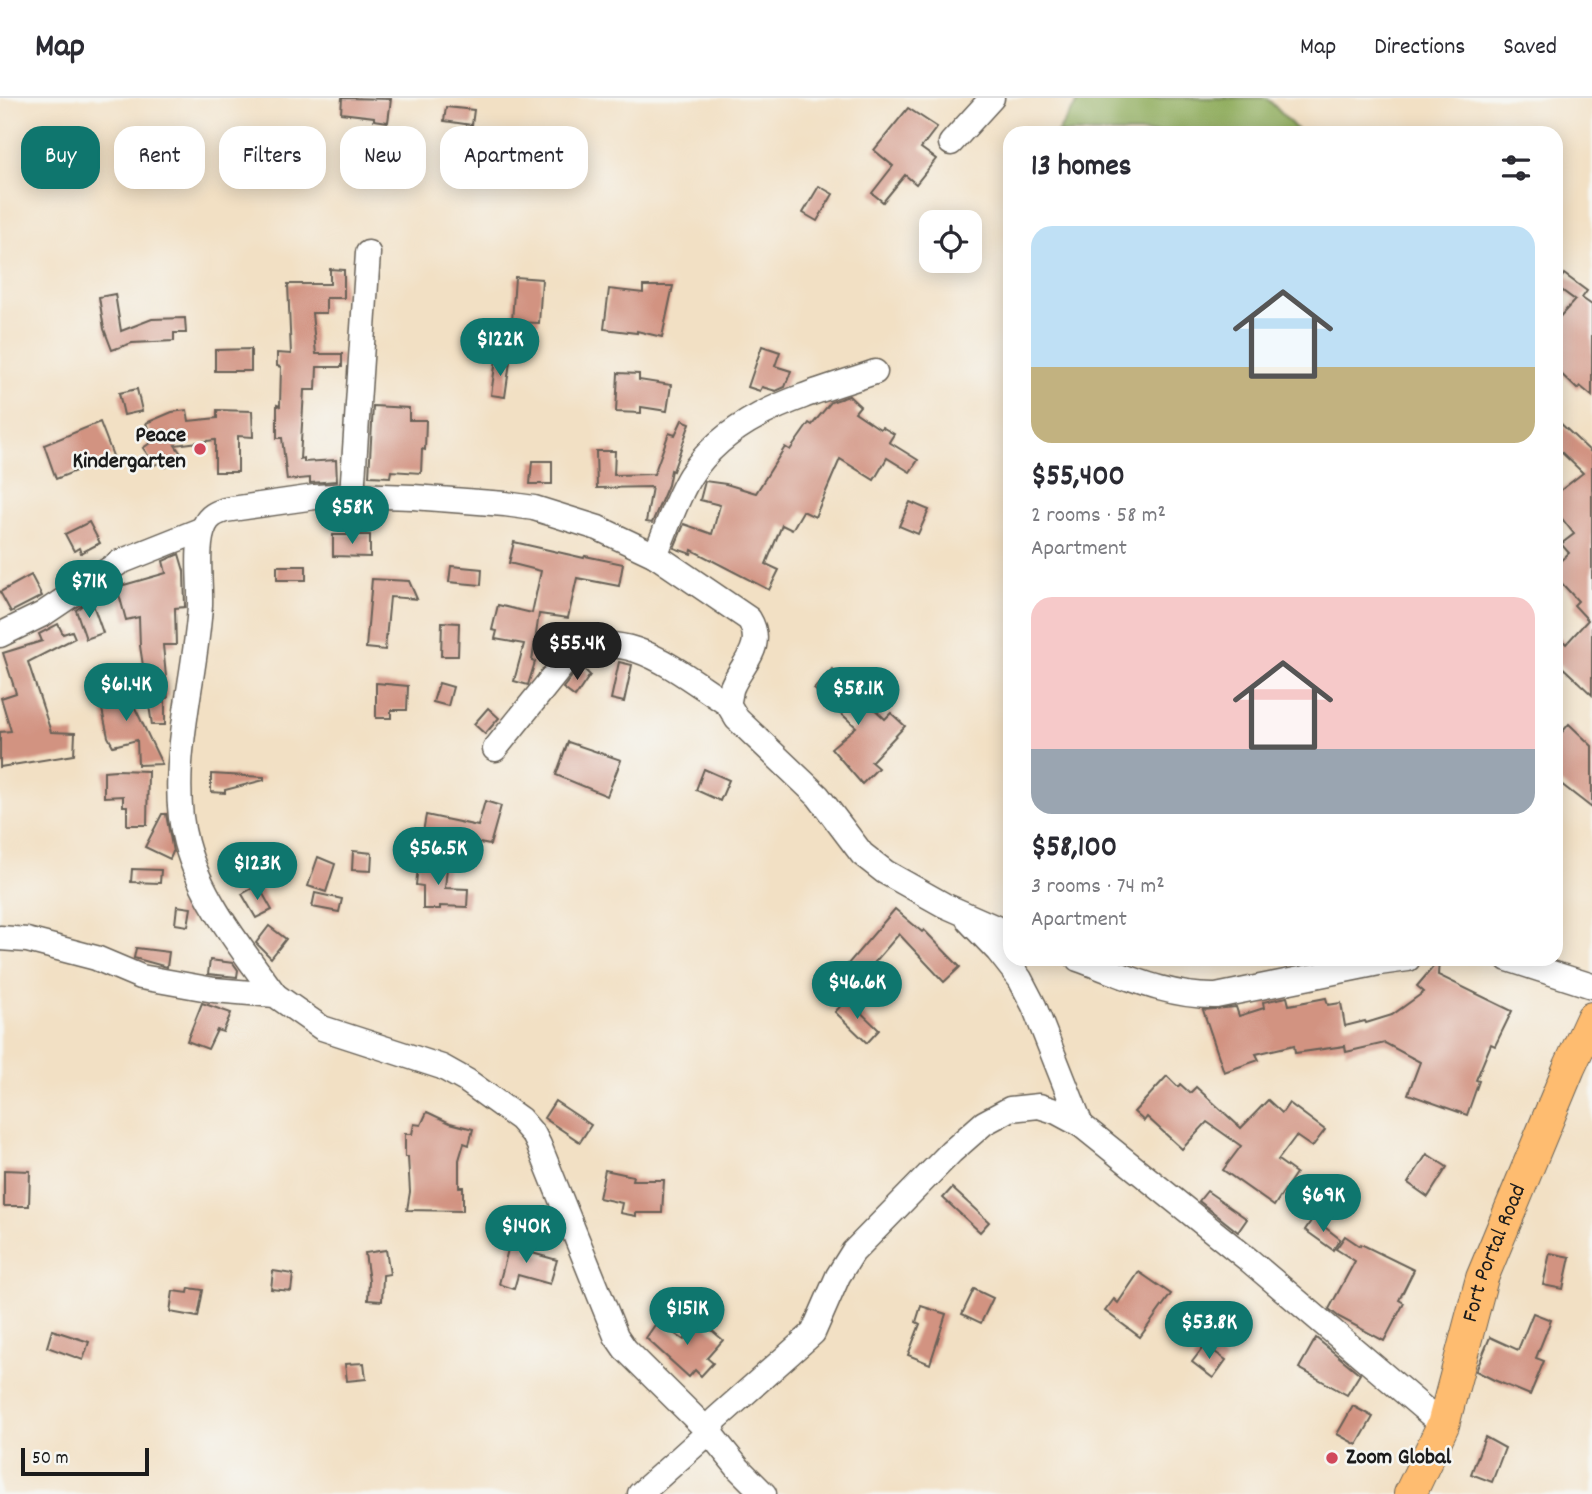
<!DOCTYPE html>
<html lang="en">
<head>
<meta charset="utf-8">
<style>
	body { margin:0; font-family:Dekko,sans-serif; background:#f7f7f7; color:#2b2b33; height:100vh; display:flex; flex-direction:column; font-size:26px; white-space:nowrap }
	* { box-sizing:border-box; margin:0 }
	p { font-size:23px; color:#7c7c81 }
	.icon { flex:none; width:38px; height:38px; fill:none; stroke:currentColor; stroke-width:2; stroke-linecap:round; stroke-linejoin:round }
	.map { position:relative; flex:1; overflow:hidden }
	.side { position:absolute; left:1003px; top:28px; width:560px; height:840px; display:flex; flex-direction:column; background:#fff; border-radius:21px; box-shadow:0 4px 18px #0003 }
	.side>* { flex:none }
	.guide { position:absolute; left:21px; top:28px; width:665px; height:63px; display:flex; gap:14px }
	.controls { position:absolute; left:919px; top:112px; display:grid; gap:14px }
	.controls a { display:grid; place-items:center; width:63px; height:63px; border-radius:14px; background:#fff; box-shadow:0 4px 18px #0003; font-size:35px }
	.scale { position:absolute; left:21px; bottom:18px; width:128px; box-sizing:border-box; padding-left:7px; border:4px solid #1c1c1c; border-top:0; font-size:19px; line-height:24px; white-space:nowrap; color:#1c1c1c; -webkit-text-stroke:5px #f6f6f2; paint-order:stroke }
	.price { position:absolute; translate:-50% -60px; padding:0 16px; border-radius:24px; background:#0f766e; color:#fff; font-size:23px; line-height:46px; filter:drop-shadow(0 2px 4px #0008) }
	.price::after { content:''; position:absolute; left:50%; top:42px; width:21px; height:16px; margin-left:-10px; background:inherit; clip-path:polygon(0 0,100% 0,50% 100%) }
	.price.on { background:#222; color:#fff }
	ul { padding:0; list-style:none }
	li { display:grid; align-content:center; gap:14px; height:371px; padding:0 28px }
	li span { display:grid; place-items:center; height:217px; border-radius:21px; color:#555 }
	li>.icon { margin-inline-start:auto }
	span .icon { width:126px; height:126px; fill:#fffc; stroke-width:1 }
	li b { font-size:30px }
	h2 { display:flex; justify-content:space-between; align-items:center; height:84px; padding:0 28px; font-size:30px }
	.chip { padding:0 24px; border-radius:21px; background:#fff; box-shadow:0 4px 18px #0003; font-size:24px; line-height:63px }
	.chip.on { background:#0f766e; color:#fff }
	header { display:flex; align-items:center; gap:42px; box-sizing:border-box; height:98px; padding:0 35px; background:#fff; border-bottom:2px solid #e1e1e2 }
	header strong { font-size:33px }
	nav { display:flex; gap:38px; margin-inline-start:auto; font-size:24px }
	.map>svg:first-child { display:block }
	.forest { fill:#92ae60; stroke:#57653e; stroke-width:2 }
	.building { fill:#d29381 }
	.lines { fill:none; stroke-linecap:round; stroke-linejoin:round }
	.minor-casing { stroke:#676157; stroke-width:27 }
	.major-casing { stroke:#676157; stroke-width:34 }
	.minor { stroke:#fff; stroke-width:24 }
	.major { stroke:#febc70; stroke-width:32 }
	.poi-dot { fill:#d1495b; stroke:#f6f6f2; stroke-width:2.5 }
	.labels { text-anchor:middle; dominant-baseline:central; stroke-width:5; stroke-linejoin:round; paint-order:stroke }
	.poi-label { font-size:23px; font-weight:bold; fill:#1c1c1c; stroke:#f6f6f2; text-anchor:end }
	.street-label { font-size:23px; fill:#1c1c1c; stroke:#f6f6f2 }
</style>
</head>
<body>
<header>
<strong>Map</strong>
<nav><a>Map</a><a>Directions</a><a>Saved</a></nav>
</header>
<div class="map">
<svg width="1592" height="1396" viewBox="0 0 1592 1396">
	<rect width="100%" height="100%" fill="#f6f6f2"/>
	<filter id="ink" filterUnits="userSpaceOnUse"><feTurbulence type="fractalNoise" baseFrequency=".0143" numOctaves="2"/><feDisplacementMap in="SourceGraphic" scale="14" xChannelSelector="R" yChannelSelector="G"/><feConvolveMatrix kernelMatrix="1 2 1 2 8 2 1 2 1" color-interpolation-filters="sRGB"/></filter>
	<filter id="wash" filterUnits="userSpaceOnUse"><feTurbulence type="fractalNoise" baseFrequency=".00686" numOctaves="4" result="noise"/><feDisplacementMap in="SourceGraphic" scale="28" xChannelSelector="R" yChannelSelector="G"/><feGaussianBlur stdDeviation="1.57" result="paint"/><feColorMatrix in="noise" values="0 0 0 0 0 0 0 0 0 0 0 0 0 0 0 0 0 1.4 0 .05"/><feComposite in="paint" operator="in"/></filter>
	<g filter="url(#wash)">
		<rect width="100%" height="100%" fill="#f2e0c4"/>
		<!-- forest -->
		<polygon class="forest" points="1080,0 1267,0 1300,35 1057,35"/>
		<g id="blocks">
			<!-- building -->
			<g class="building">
				<polygon points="342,0 391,1 388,24 374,22 374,19 341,15"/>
				<polygon points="446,9 474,12 472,27 444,23"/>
				<polygon points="908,10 937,29 921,50 936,61 916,86 905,77 883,104 872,95 893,68 874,52"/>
				<polygon points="819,88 833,96 817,123 803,115"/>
				<polygon points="330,171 344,172 344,200 326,200 326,215 312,215 316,256 342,256 342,269 317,269 316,292 304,292 300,361 304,360 304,364 336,362 337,383 310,385 310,380 287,382 282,340 277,340 277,307 280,308 281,269 277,268 277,255 291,256 288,186 330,186"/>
				<polygon points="1564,176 1587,193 1582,200 1592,207 1592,298 1580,288 1577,291 1556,271 1556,223 1575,202 1556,188"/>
				<polygon points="515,179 542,181 539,225 512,224"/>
				<polygon points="643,188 673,188 662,239 637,233 637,235 604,231 609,191 643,195"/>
				<polygon points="115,196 121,233 152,221 185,220 186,235 174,235 174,243 132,245 112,252 104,231 99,199"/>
				<polygon points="762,248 780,254 775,268 791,273 785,289 776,293 762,289 760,293 748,289"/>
				<polygon points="251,251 251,273 215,273 215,252"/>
				<polygon points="496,261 510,264 505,299 491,297"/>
				<polygon points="618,275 639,276 639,282 671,287 667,313 641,309 641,315 616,314"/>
				<polygon points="137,291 142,313 124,317 119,295"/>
				<polygon points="849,298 860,308 855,314 880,331 882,329 894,336 889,344 918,362 910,374 887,360 874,382 840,361 815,419 803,413 792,432 782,427 766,466 779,472 769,492 692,452 691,456 674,450 684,426 712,436 720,407 700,402 705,383 726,386 756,395 785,349 790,352 809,325 812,327 831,304"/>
				<polygon points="373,308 409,310 409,322 426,322 425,352 422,351 421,375 391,373 390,379 369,378"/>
				<polygon points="187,312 189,323 217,320 217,312 252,313 253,339 238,338 238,374 215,374 215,342 175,347 182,357 166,369 162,363 155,367 143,350 153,343 146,325 172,314"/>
				<polygon points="1556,321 1592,355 1592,597 1556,563 1556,535 1566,546 1588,522 1574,507 1578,503 1556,479 1556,467 1569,455 1561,446 1574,436 1556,413 1556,396 1583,375 1556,349"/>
				<polygon points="682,322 690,325 673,373 671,372 668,387 652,425 646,424 652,389 597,390 596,353 615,353 614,377 654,376 669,335 675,337"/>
				<polygon points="100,324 113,358 56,381 44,347"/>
				<polygon points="532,363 552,363 552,386 530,386"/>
				<polygon points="910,404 929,412 918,436 899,428"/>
				<polygon points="89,424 100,445 81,455 79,450 74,453 65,436"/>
				<polygon points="333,437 370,437 370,459 333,458"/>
				<polygon points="514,444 584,460 585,458 623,466 619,488 577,480 568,520 539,516 532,563 535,564 528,587 514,583 524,546 495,541 497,533 492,532 498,507 532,515 541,473 509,465"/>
				<polygon points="179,456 184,473 185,509 175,510 176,547 163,547 168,600 165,600 165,627 152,627 140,548 139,519 126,522 117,489 166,475 163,463"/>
				<rect x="277" y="468" width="29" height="14"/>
				<polygon points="451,468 482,471 481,487 449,484"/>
				<polygon points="31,477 42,498 11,514 0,494"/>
				<polygon points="372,481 409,483 417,501 390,499 385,552 366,550"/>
				<polygon points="91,501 103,535 86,541 76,512"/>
				<polygon points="442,524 459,525 458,558 441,558"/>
				<polygon points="58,526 63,536 72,533 75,540 28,564 51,634 75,635 74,657 0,669 0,634 11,633 1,600 16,595 3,555 42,543 39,536"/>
				<polygon points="619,564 632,567 624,604 611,601"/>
				<polygon points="583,570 590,577 575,599 563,590 573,577"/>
				<polygon points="832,571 885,621 891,615 905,628 871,664 878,670 862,686 831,650 856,629 814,591"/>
				<polygon points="121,582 137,614 162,666 138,667 137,642 113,648 108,639 98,593"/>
				<polygon points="376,585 408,588 407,612 391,612 391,620 376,620"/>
				<polygon points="439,585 453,589 448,608 433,604"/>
				<polygon points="488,610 499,620 485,636 474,626"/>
				<polygon points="1569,626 1592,648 1592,710 1556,682 1556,641"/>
				<polygon points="568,644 621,662 607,698 556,677"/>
				<polygon points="704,671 729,682 720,703 696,692"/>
				<polygon points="116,672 148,673 147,727 127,727 127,708 123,708 123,698 104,699 104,673"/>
				<polygon points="211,676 264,679 264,682 225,692 225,695 211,694"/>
				<polygon points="485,703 501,708 490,747 423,734 426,717 478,728"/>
				<polygon points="162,716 166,716 173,754 170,761 145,749"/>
				<polygon points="353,753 372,755 371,773 352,772"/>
				<polygon points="318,759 335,766 326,794 308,788"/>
				<polygon points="419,760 433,761 432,768 447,770 445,790 468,791 467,809 440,808 440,811 423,811 423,788 416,787"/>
				<polygon points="132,771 161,772 160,785 131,784"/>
				<polygon points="258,787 272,812 256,820 242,796"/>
				<polygon points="315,795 342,801 339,814 312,809"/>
				<polygon points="177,808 191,810 188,828 175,826"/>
				<polygon points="895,811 922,834 924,832 960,869 944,884 899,836 850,893 835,881"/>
				<polygon points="269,828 286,841 271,860 256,845"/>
				<polygon points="136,850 169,854 167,869 134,860"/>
				<polygon points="210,862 233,865 238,872 237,879 208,876"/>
				<polygon points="1439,862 1438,877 1512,913 1495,948 1491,946 1476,982 1479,983 1467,1017 1408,996 1420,964 1385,945 1346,954 1345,948 1295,955 1294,947 1256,956 1259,962 1224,974 1203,912 1236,909 1239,918 1264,910 1263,904 1287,899 1289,907 1326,900 1328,907 1341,905 1345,928 1365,923 1366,925 1392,917 1424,894 1417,888"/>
				<polygon points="847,901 879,932 867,945 835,914"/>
				<polygon points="202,905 231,915 223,934 217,932 208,951 187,943"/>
				<polygon points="1167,978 1178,989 1180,986 1190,995 1196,989 1241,1030 1268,1002 1282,1015 1289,1005 1325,1032 1312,1049 1296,1038 1278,1062 1296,1075 1274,1108 1223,1072 1241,1048 1207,1024 1182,1051 1147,1019 1144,1023 1134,1014"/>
				<polygon points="555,1003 591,1027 580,1044 544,1020"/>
				<polygon points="427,1014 450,1025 473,1031 469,1047 464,1045 459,1062 459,1089 463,1089 463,1113 407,1112 410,1094 408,1059 405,1059 405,1036 412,1036 414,1026 421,1027"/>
				<polygon points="1427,1056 1447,1069 1428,1099 1408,1085"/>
				<polygon points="4,1072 30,1073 29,1108 4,1108"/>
				<polygon points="605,1072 633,1078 632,1082 664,1082 662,1115 636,1115 636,1118 620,1115 622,1105 599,1100"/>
				<polygon points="952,1090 989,1124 980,1134 943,1100"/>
				<polygon points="1207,1093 1247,1121 1238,1134 1199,1103"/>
				<polygon points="1313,1120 1340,1141 1333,1152 1305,1132"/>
				<polygon points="1345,1138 1360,1148 1361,1146 1414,1172 1399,1202 1404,1205 1384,1243 1339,1219 1329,1211 1355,1163 1336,1151"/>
				<polygon points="511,1140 527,1145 525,1153 557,1162 550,1186 518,1177 514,1191 499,1186"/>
				<polygon points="386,1152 390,1176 383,1177 382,1203 368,1202 369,1183 365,1155"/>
				<polygon points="1550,1155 1570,1159 1563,1191 1543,1187"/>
				<polygon points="273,1173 293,1176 291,1193 271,1191"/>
				<polygon points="1139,1174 1171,1196 1140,1239 1105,1213 1114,1201 1118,1205"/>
				<polygon points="189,1190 203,1192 198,1219 170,1214 173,1193 188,1195"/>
				<polygon points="974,1191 993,1200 981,1225 962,1216"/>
				<polygon points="921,1208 946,1216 930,1266 908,1257 920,1226 916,1224"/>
				<polygon points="1533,1215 1551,1222 1536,1260 1544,1263 1530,1297 1494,1282 1476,1273 1490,1239 1518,1252"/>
				<polygon points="701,1223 723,1242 707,1260 713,1265 701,1278 695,1272 689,1279 646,1240 657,1224 684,1242"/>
				<polygon points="52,1232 89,1244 83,1262 47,1249"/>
				<polygon points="1316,1240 1360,1276 1347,1297 1299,1270"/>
				<polygon points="1205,1247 1226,1262 1213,1280 1192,1264"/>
				<polygon points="364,1265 366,1281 347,1283 345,1266"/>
				<polygon points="1353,1308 1373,1319 1357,1347 1337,1336"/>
				<polygon points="1485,1339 1505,1350 1492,1384 1471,1376"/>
			</g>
		</g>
	</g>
	<g filter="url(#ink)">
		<use href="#blocks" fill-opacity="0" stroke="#676157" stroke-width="2"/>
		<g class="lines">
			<defs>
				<g id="minor">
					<polyline points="951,45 992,0"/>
					<polyline points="352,397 368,155"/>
					<path d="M655 457C666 433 676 401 690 378 731 314 808 297 875 274"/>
					<polyline points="0,537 43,516 120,464 203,431"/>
					<path d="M495 651 565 564C617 518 682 577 728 606"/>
					<polyline points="969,823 998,853 1020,881 1034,908 1081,1027"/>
					<polyline points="0,840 27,842 96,860 141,879 214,892 275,897 322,930 442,969 467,983 520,1021 534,1037 539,1047 616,1238 625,1251 709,1334 739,1371 764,1396"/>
					<path d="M1078 861C1123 877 1167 899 1216 898L1379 865 1408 861"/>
					<polyline points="1508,861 1592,888"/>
					<path d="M275 897C242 851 201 801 186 745 166 672 196 582 200 507 201 484 195 447 205 427 209 418 216 415 225 412L315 399 352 397 413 399 505 406 534 410 598 430 655 457 749 521C766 549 742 565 732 589 730 594 730 601 728 606L737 621 818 698 862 756 885 774 944 807 1010 836"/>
					<polyline points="640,1396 709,1334 716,1321 813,1235 838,1178 853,1154 951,1054 984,1025 1010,1011 1039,1008 1055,1013 1081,1027 1250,1163 1443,1327"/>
				</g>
				<g id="major">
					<path id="s1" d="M1410 1396 1443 1327 1482 1180 1569 970 1592 920"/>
				</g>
			</defs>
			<!-- minor casing -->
			<use href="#minor" class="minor-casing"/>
			<!-- major casing -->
			<use href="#major" class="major-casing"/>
			<!-- minor -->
			<use href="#minor" class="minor"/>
			<!-- major -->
			<use href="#major" class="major"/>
		</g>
	</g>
	<!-- markers -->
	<g class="poi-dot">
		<circle cx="200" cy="351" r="7"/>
		<circle cx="1332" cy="1360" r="7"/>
	</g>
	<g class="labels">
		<!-- poi labels -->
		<g class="poi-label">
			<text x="186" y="338">Peace<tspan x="186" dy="26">Kindergarten</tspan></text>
			<text x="1346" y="1360" text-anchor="start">Zoom Global</text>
		</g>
		<!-- street labels -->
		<g class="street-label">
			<text stroke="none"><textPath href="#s1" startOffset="256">Fort Portal Road</textPath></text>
		</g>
	</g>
</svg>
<div class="controls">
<a><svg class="icon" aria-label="locate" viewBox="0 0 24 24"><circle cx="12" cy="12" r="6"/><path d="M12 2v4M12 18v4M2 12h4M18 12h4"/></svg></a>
</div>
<div class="scale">50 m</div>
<b class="price" style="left:500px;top:280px">$122K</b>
<b class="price" style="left:352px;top:448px">$58K</b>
<b class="price" style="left:89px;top:522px">$71K</b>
<b class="price on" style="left:577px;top:584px">$55.4K</b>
<b class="price" style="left:126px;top:625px">$61.4K</b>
<b class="price" style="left:858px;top:629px">$58.1K</b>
<b class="price" style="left:438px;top:789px">$56.5K</b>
<b class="price" style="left:257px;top:804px">$123K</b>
<b class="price" style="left:857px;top:923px">$46.6K</b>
<b class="price" style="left:1323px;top:1136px">$69K</b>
<b class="price" style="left:526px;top:1167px">$140K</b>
<b class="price" style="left:687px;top:1249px">$151K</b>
<b class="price" style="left:1209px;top:1263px">$53.8K</b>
<div class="guide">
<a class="chip on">Buy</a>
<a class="chip">Rent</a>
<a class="chip">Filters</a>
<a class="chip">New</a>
<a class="chip">Apartment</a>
</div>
<section class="side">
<h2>13 homes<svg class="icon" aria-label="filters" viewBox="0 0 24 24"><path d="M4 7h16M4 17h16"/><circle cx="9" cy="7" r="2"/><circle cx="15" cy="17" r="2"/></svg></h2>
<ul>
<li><span style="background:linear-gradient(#bfe0f5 65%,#c2b280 0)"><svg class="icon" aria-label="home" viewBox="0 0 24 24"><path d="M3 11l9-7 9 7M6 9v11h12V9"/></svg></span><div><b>$55,400</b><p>2 rooms · 58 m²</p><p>Apartment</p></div></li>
<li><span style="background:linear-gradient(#f6c9c9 70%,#9aa5b1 0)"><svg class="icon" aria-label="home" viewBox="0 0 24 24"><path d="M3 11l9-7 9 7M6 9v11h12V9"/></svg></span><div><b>$58,100</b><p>3 rooms · 74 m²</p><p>Apartment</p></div></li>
</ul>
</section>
</div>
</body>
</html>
